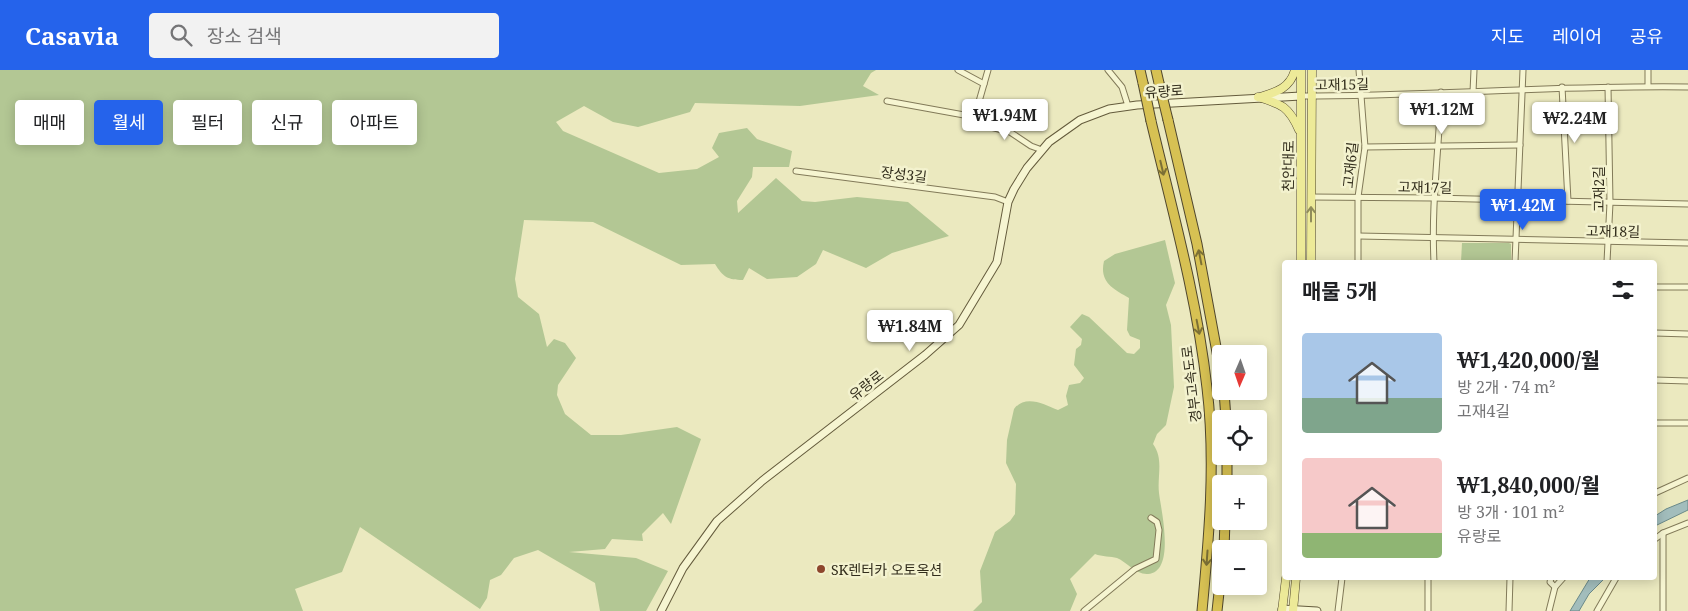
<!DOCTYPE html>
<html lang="ko">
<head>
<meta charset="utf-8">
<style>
	body { margin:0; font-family:"Noto Serif","Noto Sans KR",serif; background:#f2f2f2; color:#202124; height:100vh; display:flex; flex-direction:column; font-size:19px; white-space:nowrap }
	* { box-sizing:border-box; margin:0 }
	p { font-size:16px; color:#757577 }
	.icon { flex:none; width:28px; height:28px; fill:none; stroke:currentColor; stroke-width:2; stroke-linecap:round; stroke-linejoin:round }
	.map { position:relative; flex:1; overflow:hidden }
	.sheet { position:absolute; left:1282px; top:190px; width:375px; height:320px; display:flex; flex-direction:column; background:#fff; border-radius:5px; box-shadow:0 2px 12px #0003 }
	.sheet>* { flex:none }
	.guide { position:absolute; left:15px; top:30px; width:475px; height:45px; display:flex; gap:10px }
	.needle { width:32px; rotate:182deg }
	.tools { position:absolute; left:1212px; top:275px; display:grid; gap:10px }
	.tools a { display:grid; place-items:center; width:55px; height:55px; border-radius:5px; background:#fff; box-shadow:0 2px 12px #0003; font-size:25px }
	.price { position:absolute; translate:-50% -42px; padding:0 11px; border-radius:5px; background:#fff; color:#222; font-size:16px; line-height:32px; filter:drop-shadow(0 1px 2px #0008) }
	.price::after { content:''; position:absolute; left:50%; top:30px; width:15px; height:11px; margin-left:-8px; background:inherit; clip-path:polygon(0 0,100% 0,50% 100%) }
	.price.current { background:#2563eb; color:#fff }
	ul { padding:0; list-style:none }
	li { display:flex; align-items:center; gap:15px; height:125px; padding:0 20px }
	li span { display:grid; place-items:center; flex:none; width:140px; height:100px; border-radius:5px; color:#555 }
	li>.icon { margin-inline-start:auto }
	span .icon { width:60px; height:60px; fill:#fffc; stroke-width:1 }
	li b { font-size:21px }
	h2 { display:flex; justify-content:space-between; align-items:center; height:60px; padding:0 20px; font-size:21px }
	.pill { padding:0 18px; border-radius:5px; background:#fff; box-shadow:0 2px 12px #0003; font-size:18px; line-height:45px }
	.pill.current { background:#2563eb; color:#fff }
	header { display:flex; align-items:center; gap:30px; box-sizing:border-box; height:70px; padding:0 25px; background:#2563eb; color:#fff }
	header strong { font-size:24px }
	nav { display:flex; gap:28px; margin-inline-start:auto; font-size:18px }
	.search { width:350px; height:45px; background:#f2f2f2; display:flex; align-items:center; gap:12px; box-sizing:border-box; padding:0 18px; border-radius:5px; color:#757577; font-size:19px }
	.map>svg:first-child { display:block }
	.green { fill:#b3c794 }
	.water { fill:#a2bdbc; stroke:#6a8989 }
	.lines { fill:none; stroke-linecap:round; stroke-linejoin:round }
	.street-casing { stroke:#827a59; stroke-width:7 }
	.secondary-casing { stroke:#645b3c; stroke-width:9 }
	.primary-casing { stroke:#50472d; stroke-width:9 }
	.highway-casing { stroke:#50472d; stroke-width:11 }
	.street { stroke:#f6f5d1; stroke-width:5 }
	.secondary { stroke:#f6f5d1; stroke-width:7 }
	.primary { stroke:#edea98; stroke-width:8 }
	.highway { stroke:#d7c153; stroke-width:9 }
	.highway-bridge-casing { stroke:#50472d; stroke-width:11; stroke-linecap:butt }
	.highway-bridge { stroke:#d7c153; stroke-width:9 }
	.oneway { stroke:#7c7035 }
	.oneway2 { stroke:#908c5a }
	.poi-dot { fill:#8d462c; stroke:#f3f2ce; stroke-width:2 }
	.labels { text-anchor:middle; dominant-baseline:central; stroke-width:5; stroke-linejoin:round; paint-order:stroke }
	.street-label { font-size:14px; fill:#322d1c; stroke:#f3f2ce }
	.poi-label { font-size:14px; fill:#322d1c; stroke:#f3f2ce; text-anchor:start }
</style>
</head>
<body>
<header>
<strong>Casavia</strong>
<div class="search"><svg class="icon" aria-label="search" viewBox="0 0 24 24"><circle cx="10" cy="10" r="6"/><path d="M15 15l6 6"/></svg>장소 검색</div>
<nav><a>지도</a><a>레이어</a><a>공유</a></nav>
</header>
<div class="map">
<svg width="1688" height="541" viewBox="0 0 1688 541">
	<rect width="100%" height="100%" fill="#ebe9bf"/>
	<!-- green -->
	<g class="green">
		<path d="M0 0H876L871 3 863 16 879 25 800 36 695 33 690 42 638 57 613 52 584 36 556 52 563 61 659 103 697 99 719 87 712 78 719 63 747 58 757 69 792 81 789 97H753L752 107 737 131 738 143 776 108 802 131 815 132 857 127 908 132 949 166 892 183 866 198 823 180 816 194 797 207 767 209 749 198 743 210C728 210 723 207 715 194L681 195 593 152 524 150 515 209 518 227 539 244 547 277 554 269 565 273 576 288 558 315 557 325 565 344 591 365H621L677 357 701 369 671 454 663 443 642 464 643 471 612 469 605 479 569 482 636 488 668 501 646 541H600L595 513 538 480 514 488 501 505 490 510 487 528 480 539 360 457 342 502 295 519 303 541H0Z"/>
		<path d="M1165 170 1175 213 1166 235 1171 255 1174 317 1166 355 1157 364 1153 374C1164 389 1157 406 1159 423 1161 440 1176 502 1148 504 1136 505 1127 492 1117 488 1111 486 1102 487 1095 484L1070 509 1077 524 1070 541H973L982 532 980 501 995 462 1010 451 1015 444 1016 414 1006 393 1007 370 1014 339C1025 324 1044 334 1058 340L1068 335 1066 326 1069 315 1080 313 1084 308 1074 295 1076 279 1081 275 1082 269 1070 257 1082 244 1089 247 1127 283 1134 284 1140 278V270L1130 266 1127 260 1129 228C1113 219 1099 212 1104 191L1115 184Z"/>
		<polygon points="1462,173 1509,173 1511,174 1511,192 1461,192"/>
	</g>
	<!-- water -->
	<g class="water">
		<polygon points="1688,430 1688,440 1655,456 1655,446 1666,439"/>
		<polygon points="1590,508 1605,508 1589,524 1579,541 1570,541"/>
	</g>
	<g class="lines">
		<defs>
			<g id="street">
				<polyline points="958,0 984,14 974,49"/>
				<polyline points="1108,0 1122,17 1128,36"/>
				<polyline points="984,14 988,0"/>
				<polyline points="1648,16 1648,0"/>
				<polyline points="1562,17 1568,131"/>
				<polyline points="1473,22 1474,0"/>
				<path d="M1301 26C1430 26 1559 15 1688 17"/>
				<polyline points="887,31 964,45 987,56 1010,62 1031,76 1042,80"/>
				<polyline points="1365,77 1520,75"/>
				<polyline points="796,101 995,127 1008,132"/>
				<polyline points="1311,127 1433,128 1688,134"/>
				<polyline points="1359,166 1688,173"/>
				<polyline points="1358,192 1358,127 1365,77 1359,0"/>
				<path d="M1434 192C1431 134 1439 80 1441 22"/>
				<polyline points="1515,192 1523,0"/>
				<polyline points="1607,192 1610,133 1608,17"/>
				<polyline points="1655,217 1688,217"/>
				<polyline points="1655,263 1688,264"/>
				<polyline points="1655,310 1688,311"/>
				<polyline points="1655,353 1688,353"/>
				<polyline points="1655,423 1688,408"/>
				<polyline points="1663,463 1663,541"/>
				<polyline points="1655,469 1663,463 1688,453"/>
				<polyline points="1551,508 1550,512 1555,517"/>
				<polyline points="1084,541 1135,499 1156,489 1159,460 1157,452 1151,448"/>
				<polyline points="1338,541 1342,508"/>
				<polyline points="1428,541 1428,508"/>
				<polyline points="1509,541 1510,508"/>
				<polyline points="1549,541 1555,517 1563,508"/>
				<polyline points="1597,541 1616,508"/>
			</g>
			<g id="secondary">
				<polyline points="1282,539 1317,541"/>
				<polyline points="661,541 683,498 717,451 762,411 925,285 959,255 997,192 1008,132 1014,119 1027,98 1049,72 1080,50 1109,39 1137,35 1301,26"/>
			</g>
			<g id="primary">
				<path d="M1258 27C1282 34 1289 37 1299 60"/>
				<path d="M1260 27C1277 22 1290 18 1295 0"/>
				<polyline points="1301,192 1301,0"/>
				<polyline points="1311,192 1312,0"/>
				<polyline points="1282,541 1286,508"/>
				<polyline points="1293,541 1296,508"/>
			</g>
			<g id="highway">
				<polyline points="1140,0 1143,13"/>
				<polyline points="1156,0 1159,13"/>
				<polyline points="1168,50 1197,174 1221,304"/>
				<path d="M1151 51C1172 139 1197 228 1207 318 1216 392 1209 467 1202 541"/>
				<polyline points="1224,321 1226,349"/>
				<polyline points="1227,414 1227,386"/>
				<polyline points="1224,479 1225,451"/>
				<polyline points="1217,541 1221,504"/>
			</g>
		</defs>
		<!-- street casing -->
		<use href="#street" class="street-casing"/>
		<!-- secondary casing -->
		<use href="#secondary" class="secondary-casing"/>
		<!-- primary casing -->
		<use href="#primary" class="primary-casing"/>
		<!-- highway casing -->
		<use href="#highway" class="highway-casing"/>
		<!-- street -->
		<use href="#street" class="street"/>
		<!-- secondary -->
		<use href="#secondary" class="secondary"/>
		<!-- primary -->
		<use href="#primary" class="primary"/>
		<!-- highway -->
		<use href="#highway" class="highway"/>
		<defs>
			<g id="highway-bridge">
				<polyline points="1143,13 1151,51"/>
				<polyline points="1159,13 1168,50"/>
			</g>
		</defs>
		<!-- highway-bridge casing -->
		<use href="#highway-bridge" class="highway-bridge-casing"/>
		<!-- highway-bridge -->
		<use href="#highway-bridge" class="highway-bridge"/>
	</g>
	<!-- one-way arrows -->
	<defs><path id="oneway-shaft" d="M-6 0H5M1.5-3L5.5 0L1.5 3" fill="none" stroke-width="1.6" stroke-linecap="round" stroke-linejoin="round" transform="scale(1.25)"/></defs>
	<g class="oneway">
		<use href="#oneway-shaft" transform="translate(1162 98) rotate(77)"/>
		<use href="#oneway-shaft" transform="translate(1200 187) rotate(-101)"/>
		<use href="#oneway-shaft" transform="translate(1198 257) rotate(79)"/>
		<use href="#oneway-shaft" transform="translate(1207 488) rotate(94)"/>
	</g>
	<use class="oneway2" href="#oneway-shaft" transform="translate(1311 144) rotate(-90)"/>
	<!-- markers -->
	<circle class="poi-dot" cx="821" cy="499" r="5"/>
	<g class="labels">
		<!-- street labels -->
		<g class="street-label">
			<text transform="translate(1342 14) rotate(-1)">고재15길</text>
			<text transform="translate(1164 21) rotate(-4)">유량로</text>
			<text transform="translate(1350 95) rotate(-84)">고재6길</text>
			<text transform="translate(1288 96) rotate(-89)">천안대로</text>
			<text transform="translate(904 104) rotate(7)">장성3길</text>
			<text transform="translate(1425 117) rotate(1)">고재17길</text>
			<text transform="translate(1598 119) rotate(-90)">고재2길</text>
			<text transform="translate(1613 161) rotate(1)">고재18길</text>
			<text transform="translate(1191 314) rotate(-97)">경부고속도로</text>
			<text transform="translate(866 315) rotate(-38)">유량로</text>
		</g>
		<!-- poi labels -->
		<g class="poi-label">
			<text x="831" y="499">SK렌터카 오토옥션</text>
		</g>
	</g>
</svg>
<div class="tools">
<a><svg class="needle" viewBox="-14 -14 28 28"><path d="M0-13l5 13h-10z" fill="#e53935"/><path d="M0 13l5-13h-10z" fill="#757577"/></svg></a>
<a><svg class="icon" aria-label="locate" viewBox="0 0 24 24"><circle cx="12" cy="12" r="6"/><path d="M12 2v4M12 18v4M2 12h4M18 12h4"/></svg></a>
<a>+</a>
<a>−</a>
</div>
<b class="price" style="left:1442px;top:65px">₩1.12M</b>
<b class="price" style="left:1005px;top:71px">₩1.94M</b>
<b class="price" style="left:1575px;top:74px">₩2.24M</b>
<b class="price current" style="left:1523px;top:161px">₩1.42M</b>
<b class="price" style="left:910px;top:282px">₩1.84M</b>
<div class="guide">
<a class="pill">매매</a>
<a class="pill current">월세</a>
<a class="pill">필터</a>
<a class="pill">신규</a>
<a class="pill">아파트</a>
</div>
<section class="sheet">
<h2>매물 5개<svg class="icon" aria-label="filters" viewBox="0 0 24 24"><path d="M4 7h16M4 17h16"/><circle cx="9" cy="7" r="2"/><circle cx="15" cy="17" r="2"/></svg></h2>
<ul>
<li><span style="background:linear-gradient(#a9c7e8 65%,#7fa58c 0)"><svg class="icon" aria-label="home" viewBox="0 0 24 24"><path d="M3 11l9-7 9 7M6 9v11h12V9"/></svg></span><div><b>₩1,420,000/월</b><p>방 2개 · 74 m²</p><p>고재4길</p></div></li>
<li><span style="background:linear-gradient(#f6c9c9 75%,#8fb573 0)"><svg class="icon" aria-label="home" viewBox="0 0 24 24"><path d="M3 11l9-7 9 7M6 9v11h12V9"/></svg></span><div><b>₩1,840,000/월</b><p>방 3개 · 101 m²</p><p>유량로</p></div></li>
</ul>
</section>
</div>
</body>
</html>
